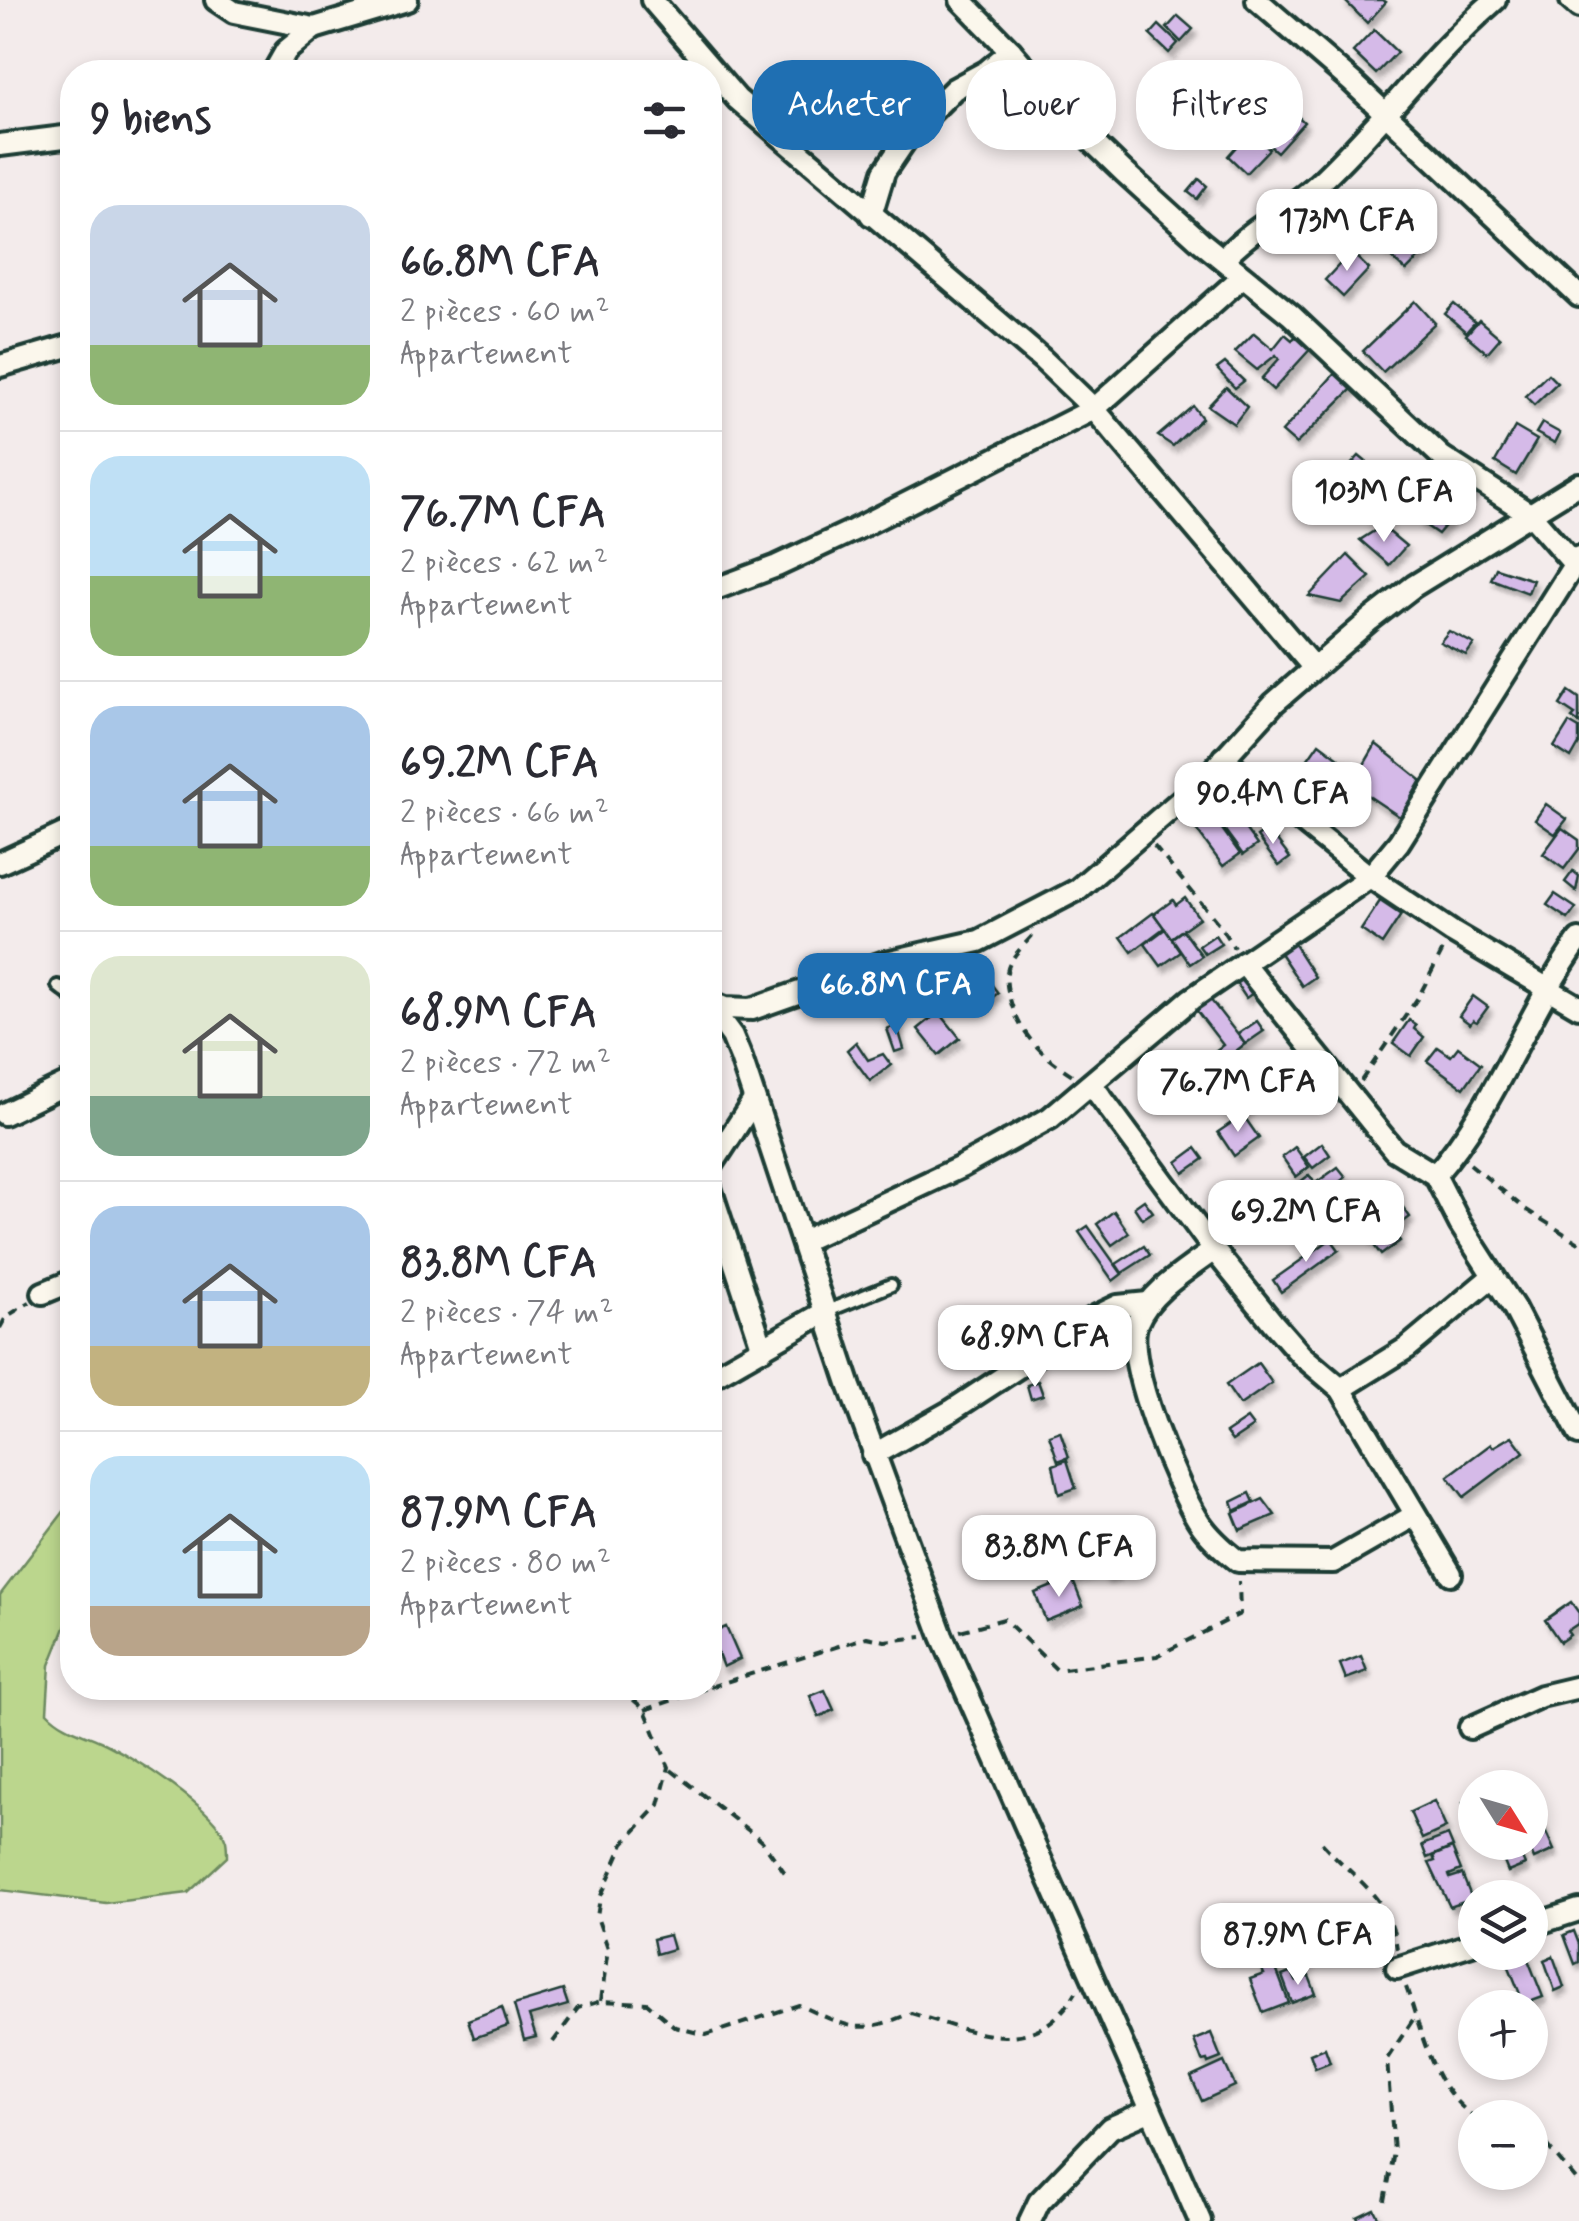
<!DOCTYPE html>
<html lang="fr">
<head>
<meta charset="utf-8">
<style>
	body { margin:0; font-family:Mynerve,sans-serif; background:#f7f7f7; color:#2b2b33; height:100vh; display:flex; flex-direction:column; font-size:38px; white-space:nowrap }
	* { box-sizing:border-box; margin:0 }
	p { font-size:32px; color:#7c7c81 }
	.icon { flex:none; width:55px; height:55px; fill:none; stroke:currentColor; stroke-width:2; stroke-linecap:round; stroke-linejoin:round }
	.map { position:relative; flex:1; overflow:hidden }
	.sheet { position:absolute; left:60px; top:60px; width:662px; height:1640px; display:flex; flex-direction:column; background:#fff; border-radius:40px; box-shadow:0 5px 15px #0003 }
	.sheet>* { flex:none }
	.hud { position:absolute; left:752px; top:60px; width:675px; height:90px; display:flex; gap:20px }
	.needle { width:65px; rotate:127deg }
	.tools { position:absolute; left:1458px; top:1770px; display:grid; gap:20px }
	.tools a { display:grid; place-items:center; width:90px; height:90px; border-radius:50%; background:#fff; box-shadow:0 5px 15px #0003; font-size:50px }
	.price { position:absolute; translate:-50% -85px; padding:0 22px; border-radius:20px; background:#fff; color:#222; font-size:32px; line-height:65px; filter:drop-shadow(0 2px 5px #0008) }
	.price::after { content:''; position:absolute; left:50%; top:60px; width:30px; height:22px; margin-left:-15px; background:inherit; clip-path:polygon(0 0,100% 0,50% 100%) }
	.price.selected { background:#1f6fb2; color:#fff }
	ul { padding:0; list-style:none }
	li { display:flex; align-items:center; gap:30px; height:250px; padding:0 30px }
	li+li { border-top:2px solid #e1e1e2 }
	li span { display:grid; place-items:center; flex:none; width:280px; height:200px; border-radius:30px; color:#555 }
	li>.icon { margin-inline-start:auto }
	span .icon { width:120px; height:120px; fill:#fffc; stroke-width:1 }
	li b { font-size:42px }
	h2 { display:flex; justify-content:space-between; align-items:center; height:120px; padding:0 30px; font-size:42px }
	.chip { padding:0 35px; border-radius:40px; background:#fff; box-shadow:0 5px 15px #0003; font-size:35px; line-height:90px }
	.chip.selected { background:#1f6fb2; color:#fff }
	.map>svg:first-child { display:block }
	.green { fill:#bbd68d; stroke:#6d8a60; stroke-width:2.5 }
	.building { fill:#d5bae8; stroke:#1f3d34; stroke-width:2.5; filter:url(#shadow) }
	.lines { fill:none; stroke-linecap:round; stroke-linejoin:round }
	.lane-casing { stroke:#1f3d34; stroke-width:18 }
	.street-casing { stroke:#1f3d34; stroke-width:28 }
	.path { stroke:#1f3d34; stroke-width:4; stroke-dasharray:10 8; stroke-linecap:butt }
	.lane { stroke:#fbf7ec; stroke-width:10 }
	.street { stroke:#fbf7ec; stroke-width:20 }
</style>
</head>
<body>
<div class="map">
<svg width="1579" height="2221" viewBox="0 0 1579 2221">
	<defs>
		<filter id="shadow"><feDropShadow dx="3.5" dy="6" stdDeviation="2.5" flood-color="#0004"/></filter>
	</defs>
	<rect width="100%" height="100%" fill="#f3ebeb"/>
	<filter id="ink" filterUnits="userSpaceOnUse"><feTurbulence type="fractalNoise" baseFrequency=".01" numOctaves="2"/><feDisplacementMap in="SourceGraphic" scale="20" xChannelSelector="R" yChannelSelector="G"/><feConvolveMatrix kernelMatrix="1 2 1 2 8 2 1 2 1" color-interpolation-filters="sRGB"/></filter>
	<g filter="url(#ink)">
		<!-- green -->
		<path class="green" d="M72 1501V1610L50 1665 47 1712C62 1728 80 1732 100 1741 131 1755 217 1809 226 1841 227 1846 227 1851 227 1857L188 1893 106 1903 0 1890V1595Z"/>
		<!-- building -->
		<g class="building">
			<polygon points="1344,0 1383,0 1386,2 1367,23"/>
			<polygon points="1178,16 1193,29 1181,42 1167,28"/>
			<polygon points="1159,25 1178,43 1169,53 1150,35"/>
			<polygon points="1374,30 1397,52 1376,74 1353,52"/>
			<polygon points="1221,85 1239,99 1230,111 1212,97"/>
			<polygon points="1285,104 1304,122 1277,152 1254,132"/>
			<polygon points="1250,131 1269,149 1246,173 1228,156"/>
			<polygon points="1199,179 1207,186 1197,199 1188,192"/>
			<polygon points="1379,227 1395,242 1385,252 1369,237"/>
			<polygon points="1413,231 1430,247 1406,271 1390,256"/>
			<polygon points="1351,252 1369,269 1343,297 1325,280"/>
			<polygon points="1415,301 1435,323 1383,372 1363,351"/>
			<polygon points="1454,304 1475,322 1466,332 1445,314"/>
			<polygon points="1479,320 1500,338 1487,353 1466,335"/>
			<polygon points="1254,333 1273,349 1285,334 1292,340 1298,334 1314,345 1273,390 1261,379 1279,359 1276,355 1257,370 1235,352"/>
			<polygon points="1225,363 1244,381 1235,388 1217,369"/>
			<polygon points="1337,371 1355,386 1296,444 1282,432"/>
			<polygon points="1548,374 1557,383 1534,405 1525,396"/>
			<polygon points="1226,387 1247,407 1234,424 1208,406"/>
			<polygon points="1193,406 1202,418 1173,446 1158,436"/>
			<polygon points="1542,423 1560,433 1555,443 1536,433"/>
			<polygon points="1515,427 1537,440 1516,475 1495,462"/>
			<polygon points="1359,456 1376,470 1401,470 1367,508 1338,479"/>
			<polygon points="1446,471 1475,490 1438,534 1419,521 1449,489 1437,481"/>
			<polygon points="1382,526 1406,546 1389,565 1360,540"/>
			<polygon points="1348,555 1370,577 1341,603 1309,596"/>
			<polygon points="1496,568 1533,580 1528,593 1491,579"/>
			<polygon points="1449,631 1474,644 1466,655 1440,642"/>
			<polygon points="1569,691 1579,698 1579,723 1572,718 1575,715 1560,705"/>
			<polygon points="1569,723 1579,729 1579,744 1571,758 1554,747"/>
			<polygon points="1319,743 1339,758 1325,778 1305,763"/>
			<polygon points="1376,744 1421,780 1400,817 1352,785"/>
			<polygon points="1227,804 1257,845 1243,855 1213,814"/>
			<polygon points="1546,804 1567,819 1555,834 1535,820"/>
			<polygon points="1212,815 1240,854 1223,866 1195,828"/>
			<polygon points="1562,828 1579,840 1579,849 1564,869 1543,854"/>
			<polygon points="1268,829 1290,858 1279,866 1257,837"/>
			<polygon points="1573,871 1579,876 1576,891 1565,882"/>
			<polygon points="1555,894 1576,908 1568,919 1547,905"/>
			<polygon points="1185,898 1199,918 1171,938 1154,914 1173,900 1176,905"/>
			<polygon points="1380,901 1401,915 1382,944 1361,930"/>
			<polygon points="1153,913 1164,928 1132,952 1121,937"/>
			<polygon points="1165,929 1181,952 1161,966 1145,944"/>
			<polygon points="1183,930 1202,956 1190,964 1172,938"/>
			<polygon points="1215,935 1221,944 1205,954 1199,946"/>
			<polygon points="1290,938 1315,977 1302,986 1276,947"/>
			<polygon points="982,972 998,993 980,1007 964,987"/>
			<polygon points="1245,973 1257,990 1246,998 1234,980"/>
			<polygon points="1473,996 1488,1007 1477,1022 1473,1020 1470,1024 1459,1016"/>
			<polygon points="1210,999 1245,1044 1223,1061 1215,1051 1223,1045 1196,1010"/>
			<polygon points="939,1012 960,1038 939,1055 918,1029"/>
			<polygon points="1409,1020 1416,1025 1414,1029 1424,1037 1411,1056 1393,1043"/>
			<polygon points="1257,1021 1264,1031 1245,1044 1238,1034"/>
			<polygon points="897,1025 904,1049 895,1052 887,1029"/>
			<polygon points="856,1042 868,1060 883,1054 891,1065 870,1081 847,1050"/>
			<polygon points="1438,1047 1451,1056 1458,1047 1481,1064 1464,1088 1427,1061"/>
			<polygon points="1163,1067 1180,1089 1156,1106 1145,1091 1151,1087 1145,1079"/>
			<polygon points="1236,1076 1247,1091 1235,1099 1225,1084"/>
			<polygon points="1261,1082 1269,1093 1244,1111 1236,1100"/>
			<polygon points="1243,1115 1259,1138 1234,1156 1218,1132"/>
			<polygon points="1322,1143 1330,1155 1313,1168 1304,1157"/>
			<polygon points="1295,1147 1309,1167 1296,1177 1282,1157"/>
			<polygon points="1196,1148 1204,1159 1184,1173 1177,1162"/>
			<polygon points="1338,1167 1346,1177 1325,1193 1317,1182"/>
			<polygon points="1309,1175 1324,1195 1314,1202 1299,1183"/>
			<polygon points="1294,1185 1309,1206 1282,1224 1268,1204"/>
			<polygon points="1144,1200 1153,1212 1142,1219 1134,1207"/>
			<polygon points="1402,1206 1410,1217 1383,1237 1375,1226"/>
			<polygon points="1114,1211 1129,1233 1112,1245 1097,1224"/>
			<polygon points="1088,1226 1122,1274 1113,1281 1079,1232"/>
			<polygon points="1374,1227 1383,1239 1393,1232 1400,1241 1381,1255 1365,1233"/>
			<polygon points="1331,1239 1339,1250 1281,1292 1273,1280"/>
			<polygon points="1144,1246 1150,1255 1122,1273 1116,1264"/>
			<polygon points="1258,1363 1272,1383 1240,1405 1226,1385"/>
			<polygon points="1038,1381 1043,1395 1031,1399 1027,1385"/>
			<polygon points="1247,1419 1253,1427 1232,1441 1226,1433"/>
			<polygon points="1060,1431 1069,1457 1058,1461 1049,1435"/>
			<polygon points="1512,1436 1524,1452 1464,1497 1448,1476 1491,1444 1493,1447"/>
			<polygon points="1067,1460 1076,1488 1059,1494 1053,1465"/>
			<polygon points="1250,1493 1254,1502 1235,1511 1232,1502"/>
			<polygon points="1263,1499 1275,1515 1240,1530 1233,1513"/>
			<polygon points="1104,1542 1116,1574 1106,1578 1101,1567 1076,1577 1068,1556"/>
			<polygon points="1072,1578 1083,1606 1046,1621 1035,1593"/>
			<polygon points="1571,1602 1579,1613 1579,1623 1567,1631 1570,1635 1560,1642 1545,1620"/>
			<polygon points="726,1627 740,1659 723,1667 710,1634"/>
			<polygon points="1361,1656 1367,1671 1346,1679 1340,1664"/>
			<polygon points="825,1690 834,1710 819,1717 810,1696"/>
			<polygon points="1475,1798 1475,1823 1471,1825 1463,1803"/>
			<polygon points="1434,1801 1446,1828 1422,1839 1410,1812"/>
			<polygon points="1538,1814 1554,1850 1534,1859 1527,1842 1530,1842 1530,1817"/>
			<polygon points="1448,1835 1453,1847 1427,1858 1422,1845"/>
			<polygon points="1496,1842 1515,1842 1525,1865 1508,1872"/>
			<polygon points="1452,1848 1461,1870 1449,1875 1450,1878 1462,1874 1472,1899 1450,1907 1429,1863 1435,1861 1433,1856"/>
			<polygon points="1574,1931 1579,1944 1579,1962 1575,1964 1564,1935"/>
			<polygon points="669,1935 673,1949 656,1954 653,1939"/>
			<polygon points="1503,1952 1525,1952 1543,1997 1524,2004"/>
			<polygon points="1553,1956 1564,1987 1555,1991 1544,1960"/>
			<polygon points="1272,1958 1289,2003 1263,2013 1250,1979 1264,1974 1259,1963"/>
			<polygon points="1292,1972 1296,1981 1309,1976 1316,1994 1292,2003 1282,1976"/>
			<polygon points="563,1990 568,2005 529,2016 536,2037 524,2040 514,2005"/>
			<polygon points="502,2007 508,2026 474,2038 468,2020"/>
			<polygon points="1211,2033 1221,2058 1208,2063 1207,2060 1202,2061 1194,2040"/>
			<polygon points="1325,2048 1330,2062 1315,2068 1310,2054"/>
			<polygon points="1224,2062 1235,2086 1202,2101 1191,2077"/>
			<polygon points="1374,2209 1380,2221 1359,2221 1357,2217"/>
		</g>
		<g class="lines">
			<defs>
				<g id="lane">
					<polyline points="58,986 72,997"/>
					<polyline points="825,1312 891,1285"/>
				</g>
				<g id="street">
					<polyline points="216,0 234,12 314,28 407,0"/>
					<polyline points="652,0 737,99 1042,359 1094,409 1313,667"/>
					<polyline points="961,0 1011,51 1069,119 1124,172 1201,242 1291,315 1442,457 1531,515 1574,564"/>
					<polyline points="1257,0 1352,82 1579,296"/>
					<polyline points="1571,0 1579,7"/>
					<polyline points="274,72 286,51 314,28"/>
					<polyline points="0,145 72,136"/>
					<polyline points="871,215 884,172 911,132 954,89 987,71 1011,51"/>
					<path d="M1223 259C1251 228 1289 211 1319 183 1382 124 1429 58 1495 0"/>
					<polyline points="0,366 72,345"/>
					<polyline points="710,591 777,566 854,530 1094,409 1242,277"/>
					<polyline points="1223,758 1370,877 1452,932 1579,1007"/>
					<polyline points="0,863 72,830"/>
					<polyline points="1243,963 1394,1150 1435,1175 1460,1224 1514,1308 1579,1434"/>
					<polyline points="710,1002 725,1008 752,1009 882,963 979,941 1077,890 1204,780 1274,703 1370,620 1414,586 1579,484"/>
					<polyline points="710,1006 732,1036 741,1058 850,1387 942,1636 1200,2221"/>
					<polyline points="1092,1085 1214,1250 1273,1323 1301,1355 1341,1389 1451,1574"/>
					<polyline points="4,1114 72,1081"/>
					<polyline points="710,1168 754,1100"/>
					<path d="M1435 1175C1497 1105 1525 1015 1579 940"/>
					<polyline points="710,1188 763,1349"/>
					<polyline points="803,1241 961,1167 1050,1118 1191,999 1370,877 1399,842 1579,557"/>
					<path d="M1214 1250C1187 1270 1150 1291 1137 1323 1122 1359 1178 1490 1200 1523 1210 1538 1224 1550 1238 1561L1333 1562 1415 1515"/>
					<polyline points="43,1293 72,1281"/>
					<polyline points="710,1378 825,1312"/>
					<polyline points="1341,1389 1407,1348 1493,1276"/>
					<polyline points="873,1455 951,1411 1095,1317 1118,1306 1148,1303"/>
					<polyline points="1470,1728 1541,1696 1579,1687"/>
					<polyline points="1530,1926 1579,1910"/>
					<polyline points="1397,1968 1475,1943"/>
					<polyline points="1030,2221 1039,2202 1110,2128 1149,2111"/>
				</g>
			</defs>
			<!-- lane casing -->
			<use href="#lane" class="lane-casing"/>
			<!-- street casing -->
			<use href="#street" class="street-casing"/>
			<!-- path -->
			<g class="path">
				<polyline points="1154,846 1218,923 1234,948"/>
				<path d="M1032 936C1023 946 1012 956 1008 968 1005 978 1007 989 1010 999 1020 1036 1043 1056 1074 1076"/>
				<polyline points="1361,1081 1419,996 1443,950"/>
				<polyline points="1470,1164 1525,1209 1579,1243"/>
				<polyline points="0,1328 6,1317 30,1302"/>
				<polyline points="960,1631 1004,1619 1057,1670 1157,1656 1240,1614 1239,1581"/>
				<polyline points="710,1687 867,1637 885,1641 922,1637"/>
				<polyline points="645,1710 707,1688"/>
				<polyline points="671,1770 762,1841 788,1877"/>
				<path d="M1322 1843C1355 1880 1390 1896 1397 1949"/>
				<path d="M1406 1987C1423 2034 1431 2088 1476 2118"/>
				<polyline points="601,2001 608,1948 597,1917 600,1898 624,1843 659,1805 669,1767 645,1710 620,1688"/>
				<path d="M553 2042 578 2008 601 2001 647 2003 675 2027 706 2035 799 2005C851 2028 856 2036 911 2013 973 2032 1035 2062 1076 1992"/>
				<polyline points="1530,2137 1543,2141 1579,2183"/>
				<polyline points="1385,2201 1394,2152 1387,2059 1416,2015"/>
			</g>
			<!-- lane -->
			<use href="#lane" class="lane"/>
			<!-- street -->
			<use href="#street" class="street"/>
		</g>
	</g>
</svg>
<div class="tools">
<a><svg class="needle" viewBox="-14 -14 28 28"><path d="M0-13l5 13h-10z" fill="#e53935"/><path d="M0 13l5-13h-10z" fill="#7c7c81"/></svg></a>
<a><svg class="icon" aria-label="layers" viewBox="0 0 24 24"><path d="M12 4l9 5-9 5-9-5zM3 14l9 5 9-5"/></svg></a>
<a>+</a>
<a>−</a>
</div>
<b class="price" style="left:1347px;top:274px">173M CFA</b>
<b class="price" style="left:1384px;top:545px">103M CFA</b>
<b class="price" style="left:1273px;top:847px">90.4M CFA</b>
<b class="price selected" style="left:896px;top:1038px">66.8M CFA</b>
<b class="price" style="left:1238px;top:1135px">76.7M CFA</b>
<b class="price" style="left:1306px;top:1265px">69.2M CFA</b>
<b class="price" style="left:1035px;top:1390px">68.9M CFA</b>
<b class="price" style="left:1059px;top:1600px">83.8M CFA</b>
<b class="price" style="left:1298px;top:1988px">87.9M CFA</b>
<div class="hud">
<a class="chip selected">Acheter</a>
<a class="chip">Louer</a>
<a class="chip">Filtres</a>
</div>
<section class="sheet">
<h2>9 biens<svg class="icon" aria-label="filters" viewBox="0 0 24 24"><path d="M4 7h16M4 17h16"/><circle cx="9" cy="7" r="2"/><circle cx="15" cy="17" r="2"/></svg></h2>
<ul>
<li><span style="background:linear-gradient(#c9d6e8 70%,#8fb573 0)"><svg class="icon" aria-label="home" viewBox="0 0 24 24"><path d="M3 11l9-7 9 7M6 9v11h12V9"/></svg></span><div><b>66.8M CFA</b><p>2 pièces · 60 m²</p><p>Appartement</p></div></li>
<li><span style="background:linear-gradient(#bfe0f5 60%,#8fb573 0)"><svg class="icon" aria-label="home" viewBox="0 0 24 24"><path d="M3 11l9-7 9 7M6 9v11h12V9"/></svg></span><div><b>76.7M CFA</b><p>2 pièces · 62 m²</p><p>Appartement</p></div></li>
<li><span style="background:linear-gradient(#a9c7e8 70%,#8fb573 0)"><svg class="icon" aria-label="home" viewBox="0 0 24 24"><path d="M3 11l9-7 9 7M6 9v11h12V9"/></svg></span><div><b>69.2M CFA</b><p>2 pièces · 66 m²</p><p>Appartement</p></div></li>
<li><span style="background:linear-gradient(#dfe7d0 70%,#7fa58c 0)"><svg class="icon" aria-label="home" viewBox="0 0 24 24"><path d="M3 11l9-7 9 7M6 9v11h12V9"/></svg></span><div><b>68.9M CFA</b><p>2 pièces · 72 m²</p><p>Appartement</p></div></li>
<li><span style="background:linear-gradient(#a9c7e8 70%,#c2b280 0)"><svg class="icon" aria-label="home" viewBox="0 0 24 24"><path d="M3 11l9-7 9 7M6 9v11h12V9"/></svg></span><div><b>83.8M CFA</b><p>2 pièces · 74 m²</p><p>Appartement</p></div></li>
<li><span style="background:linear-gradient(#bfe0f5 75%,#b9a48a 0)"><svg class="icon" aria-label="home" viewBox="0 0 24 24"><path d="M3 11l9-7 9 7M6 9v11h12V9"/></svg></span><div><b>87.9M CFA</b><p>2 pièces · 80 m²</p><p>Appartement</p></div></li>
</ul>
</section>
</div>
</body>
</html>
